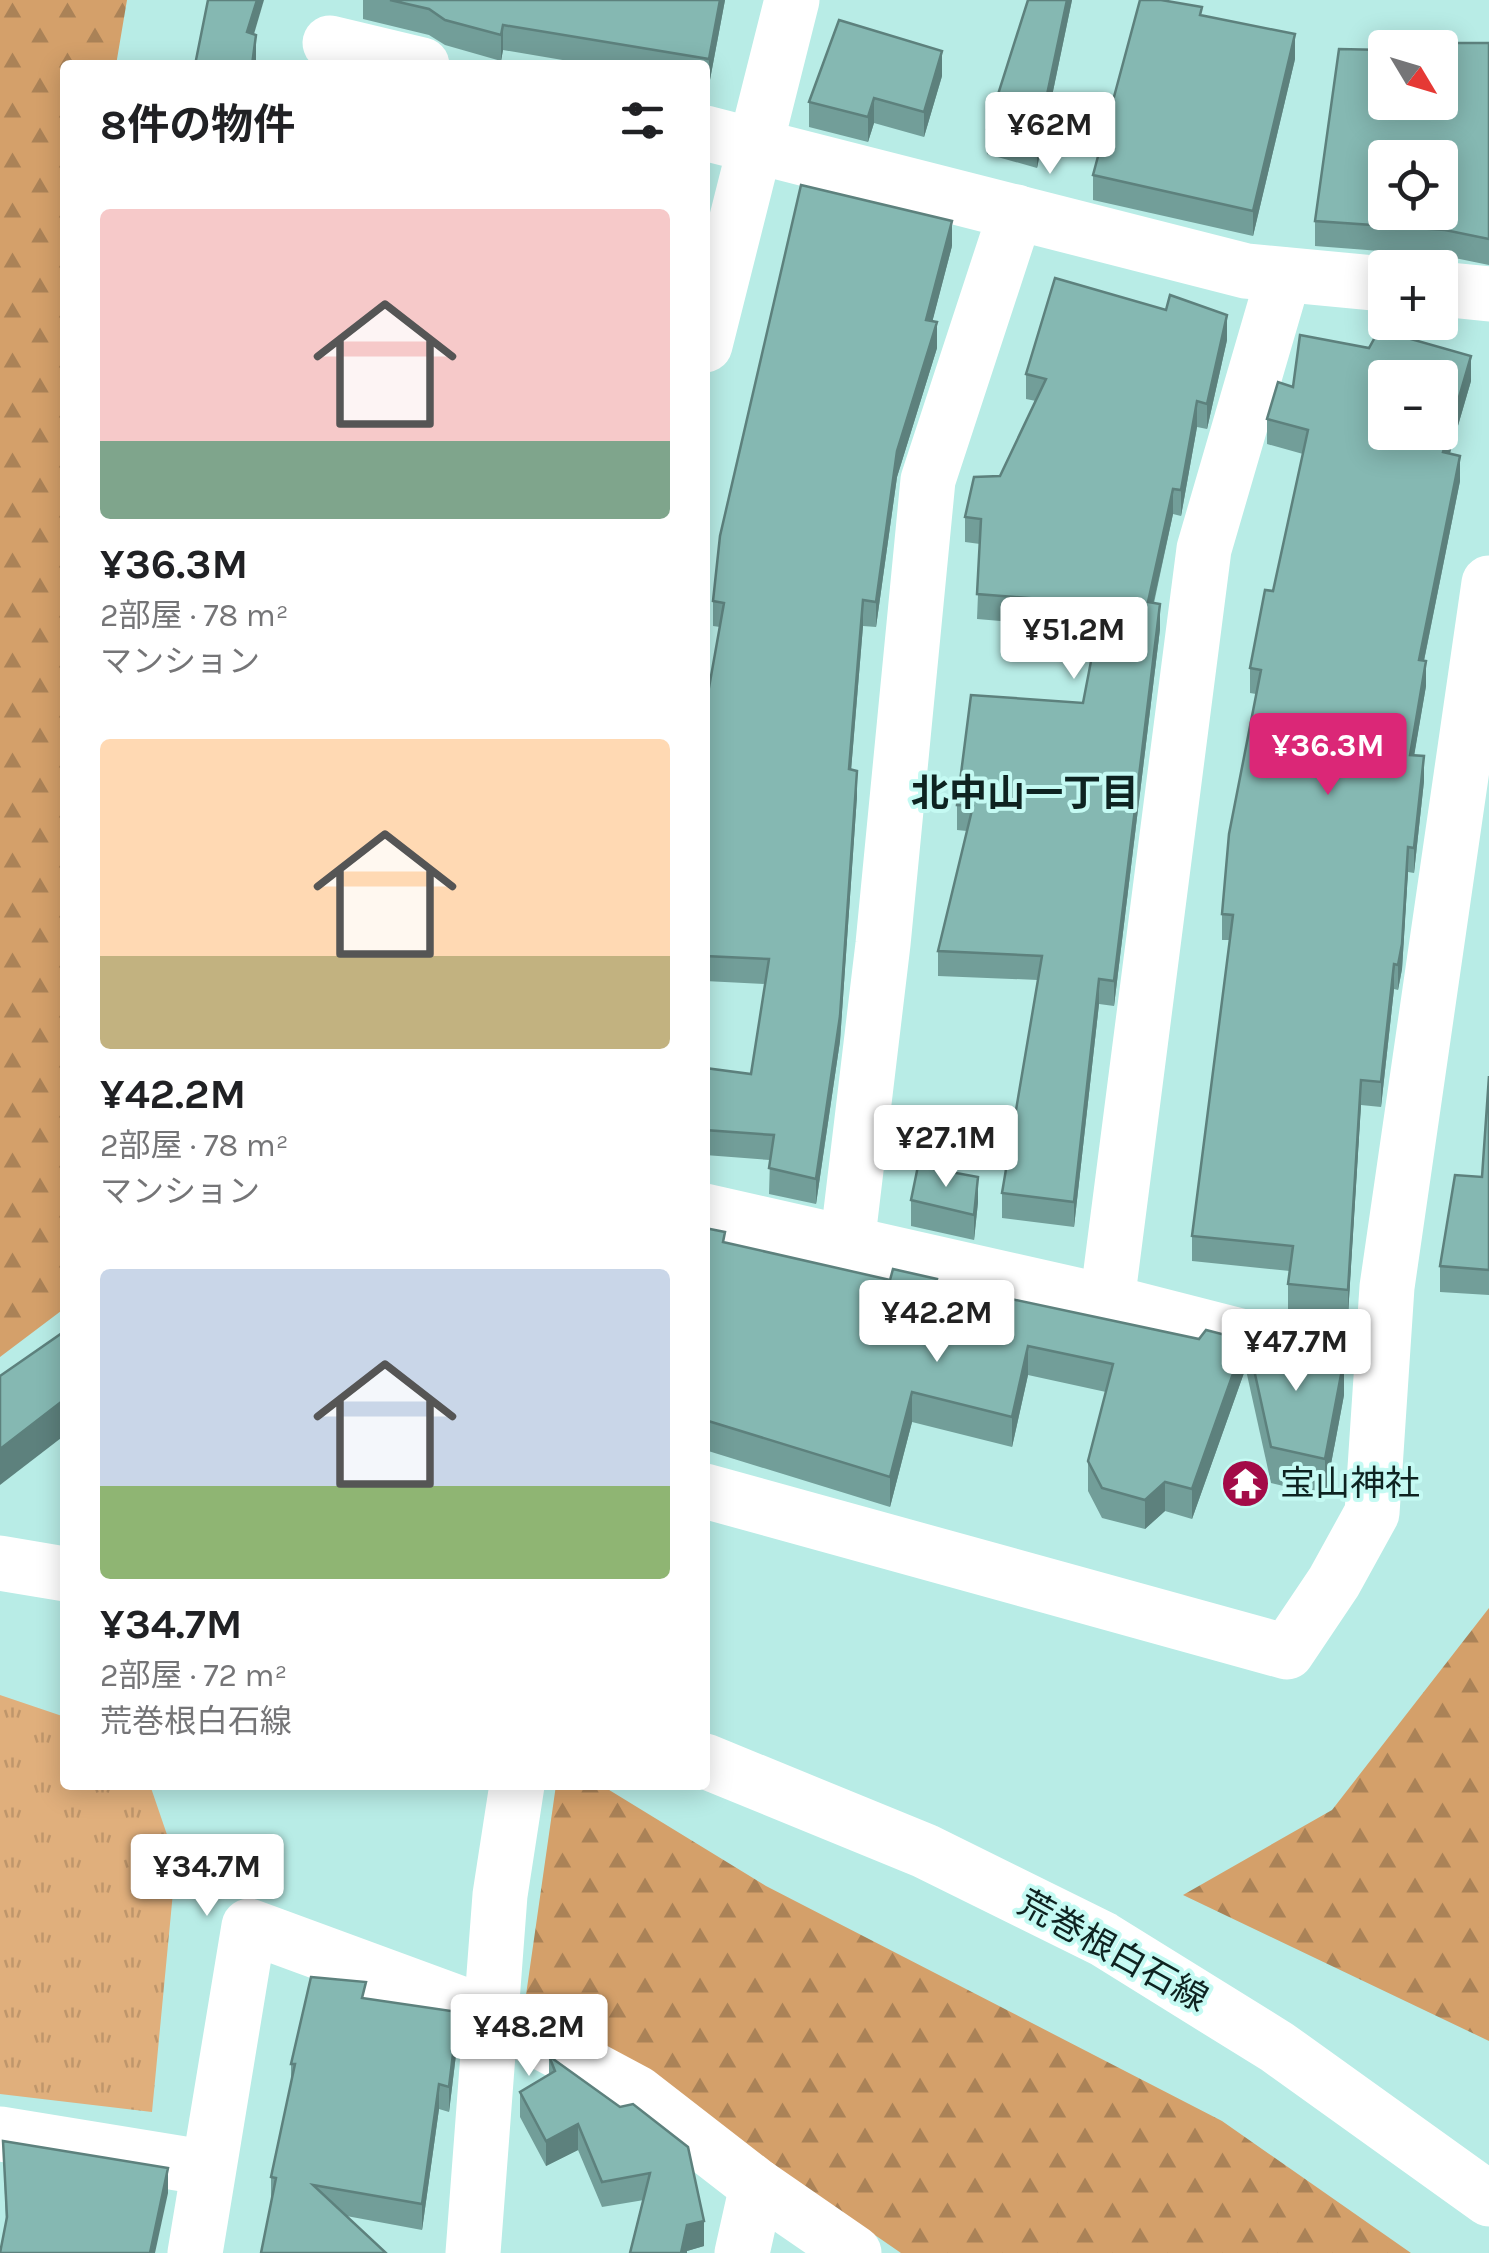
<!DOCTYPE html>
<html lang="ja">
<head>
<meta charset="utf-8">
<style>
	body { margin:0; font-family:Karla,"Noto Sans JP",sans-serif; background:#f6f6f6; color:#202124; height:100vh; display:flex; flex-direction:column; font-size:38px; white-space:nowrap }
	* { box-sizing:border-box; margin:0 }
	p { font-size:32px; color:#757577 }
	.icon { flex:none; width:55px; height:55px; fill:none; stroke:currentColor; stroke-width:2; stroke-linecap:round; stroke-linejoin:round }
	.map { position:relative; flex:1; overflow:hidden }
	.drawer { position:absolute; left:60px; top:60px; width:650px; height:1730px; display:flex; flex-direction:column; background:#fff; border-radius:10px; box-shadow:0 5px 25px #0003 }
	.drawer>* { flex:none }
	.needle { width:65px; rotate:128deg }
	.fabs { position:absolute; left:1368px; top:30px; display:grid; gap:20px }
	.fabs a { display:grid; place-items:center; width:90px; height:90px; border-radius:10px; background:#fff; box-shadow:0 5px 25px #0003; font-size:50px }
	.price { position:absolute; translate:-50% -85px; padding:0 22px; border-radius:10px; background:#fff; color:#222; font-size:32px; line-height:65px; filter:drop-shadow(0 2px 5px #0008) }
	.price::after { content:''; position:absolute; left:50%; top:60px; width:30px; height:22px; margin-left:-15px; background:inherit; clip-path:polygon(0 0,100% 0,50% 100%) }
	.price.current { background:#db2777; color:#fff }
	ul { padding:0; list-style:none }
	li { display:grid; align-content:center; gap:20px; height:530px; padding:0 40px }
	li span { display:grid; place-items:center; height:310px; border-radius:10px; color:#555 }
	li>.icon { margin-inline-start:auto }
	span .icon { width:180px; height:180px; fill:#fffc; stroke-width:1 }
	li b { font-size:42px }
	h2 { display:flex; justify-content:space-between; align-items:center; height:120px; padding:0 40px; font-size:42px }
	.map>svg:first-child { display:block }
	.forest { fill:url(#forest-firs) }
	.park { fill:url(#park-tufts) }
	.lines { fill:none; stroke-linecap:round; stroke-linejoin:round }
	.minor { stroke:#fff; stroke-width:55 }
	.wall { fill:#729e99 }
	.shaded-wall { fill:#5d817d }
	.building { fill:#85b8b2; stroke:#5d817d; stroke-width:2.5; fill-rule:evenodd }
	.labels { text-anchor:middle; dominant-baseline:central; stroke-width:8; stroke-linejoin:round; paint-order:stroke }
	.poi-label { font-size:35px; fill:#0e2321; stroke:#c5faf3; text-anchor:start }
	.street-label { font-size:35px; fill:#0e2321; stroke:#c5faf3 }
	.neighbourhood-label { font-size:38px; font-weight:bold; fill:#0e2321; stroke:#c5faf3 }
</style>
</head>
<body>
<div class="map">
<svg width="1489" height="2253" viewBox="0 0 1489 2253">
	<defs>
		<pattern id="forest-firs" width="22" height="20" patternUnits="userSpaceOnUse" patternTransform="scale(2.5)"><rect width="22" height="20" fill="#d4a06a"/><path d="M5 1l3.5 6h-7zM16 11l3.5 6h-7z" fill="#aa8257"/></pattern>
		<pattern id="park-tufts" width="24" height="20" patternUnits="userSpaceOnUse" patternTransform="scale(2.5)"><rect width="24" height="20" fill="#e0af7c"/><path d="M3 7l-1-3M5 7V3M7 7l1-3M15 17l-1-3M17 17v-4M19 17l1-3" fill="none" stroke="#bf966b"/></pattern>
	</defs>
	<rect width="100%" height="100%" fill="#b8ece6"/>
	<!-- forest -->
	<g class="forest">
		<polygon points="0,0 127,0 116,65 65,65 65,1308 0,1357"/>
		<polygon points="1489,1608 1489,2041 1183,1895 1332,1810"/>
		<polygon points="556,1785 601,1785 766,1886 1222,2121 1411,2253 901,2253 526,1995"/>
	</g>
	<!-- park -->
	<polygon class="park" points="0,1695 65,1717 65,1785 150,1785 176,1861 152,2112 0,2094"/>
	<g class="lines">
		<!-- minor -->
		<g class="minor">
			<polyline points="330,43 422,65"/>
			<polyline points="705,133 1246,271 1385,284"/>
			<polyline points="1440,289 1489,294"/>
			<polyline points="705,345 792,0"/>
			<polyline points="705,1211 1107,1302 1319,1356"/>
			<polyline points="847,1245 883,944 928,480 1016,212"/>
			<polyline points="1107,1302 1204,549 1284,275"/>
			<polyline points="705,1491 1287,1652 1334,1582 1372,1513 1387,1287 1489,583"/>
			<polyline points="0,1563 65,1574"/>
			<polyline points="705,1761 925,1851 1103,1939 1277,2047 1489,2199"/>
			<polyline points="0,2134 208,2168"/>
			<polyline points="195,2253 249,1926 491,2015 637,2093 757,2186 854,2253"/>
			<polyline points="473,2253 500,1895 517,1785"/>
			<polyline points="742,2253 757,2186"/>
		</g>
	</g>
	<!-- wall -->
	<g class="wall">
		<polygon points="363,0 725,0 709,85 705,84 705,65 592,65 503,50 501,61 445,45 429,35 363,19"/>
		<polygon points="1028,0 1072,0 1037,168 987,154 987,129"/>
		<polygon points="1202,16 1295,59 1253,236 1093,200 1093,175"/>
		<polygon points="1489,43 1489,265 1445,256 1315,246 1315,221 1385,102"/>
		<polygon points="942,76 924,137 874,123 868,142 809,127 809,102"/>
		<polygon points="952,246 932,322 937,348 897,477 876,627 863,626 851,770 857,796 840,1041 816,1204 769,1194 770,1160 705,1155 705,1068 751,1074 765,984 705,981 705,710 720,627 713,626 713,601"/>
		<polygon points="1227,340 1207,429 1197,427 1181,516 1173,514 1154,603 1160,629 1114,1006 1099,1004 1074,1227 1002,1218 1002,1193 1038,980 938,976 938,951 967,831 957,830 957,805 1083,703 1097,629 977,619 980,544 965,542 965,517 1000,476 1036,401 1026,399 1026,374"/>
		<polygon points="1471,381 1450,453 1460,481 1424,661 1426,686 1414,755 1424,781 1414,873 1408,872 1402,969 1398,990 1394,989 1381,1107 1361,1105 1348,1315 1288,1309 1288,1284 1290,1271 1192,1261 1192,1236 1230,940 1222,940 1222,914 1256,694 1250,693 1250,668 1273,591 1303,454 1267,444 1267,419 1293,387"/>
		<polygon points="1489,1076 1489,1295 1440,1292 1440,1266 1482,1177"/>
		<polygon points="911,1200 978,1202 974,1240 911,1226"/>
		<polygon points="705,1228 725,1242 890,1280 937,1283 1245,1370 1192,1519 1165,1511 1145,1529 1102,1518 1088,1491 1088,1461 1106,1392 1028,1375 1012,1447 912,1422 890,1507 705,1450"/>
		<polygon points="1246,1333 1344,1395 1325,1496 1271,1483 1246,1370"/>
		<polygon points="366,1999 458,2038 449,2112 439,2109 422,2230 271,2202 271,2177 291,2085 291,2064"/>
		<polygon points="549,2056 620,2107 704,2246 687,2251 644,2200 602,2207 578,2150 546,2166 520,2117 520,2092 549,2074"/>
		<polygon points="3,2141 168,2193 6,2223"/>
	</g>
	<!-- shaded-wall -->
	<g class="shaded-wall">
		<polygon points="257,0 264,0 247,58 247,32"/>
		<polygon points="720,0 725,0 709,85 709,59"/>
		<polygon points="1067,0 1072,0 1037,168 1037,142"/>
		<polygon points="503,25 503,50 501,61 501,35"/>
		<polygon points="1295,34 1295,59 1253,236 1253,211"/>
		<polygon points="256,35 256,65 252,65"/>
		<polygon points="942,51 942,76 924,137 924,112"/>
		<polygon points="874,98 874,123 868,142 868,117"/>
		<polygon points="952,221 952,246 926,346 926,320"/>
		<polygon points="1227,315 1227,340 1207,429 1207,404"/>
		<polygon points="937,322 937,348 897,477 876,627 876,602 897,451"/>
		<polygon points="1471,356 1471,381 1443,477 1443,452"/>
		<polygon points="1197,401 1197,427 1181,516 1181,490"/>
		<polygon points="1460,456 1460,481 1419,685 1419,660"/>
		<polygon points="1173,489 1173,514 1148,627 1148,602"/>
		<polygon points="863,600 863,626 849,795 849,769"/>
		<polygon points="1160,604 1160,629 1114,1006 1114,981"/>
		<polygon points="1426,661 1426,686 1410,780 1410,755"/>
		<polygon points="1424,756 1424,781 1414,873 1414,848"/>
		<polygon points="857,771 857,796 840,1041 816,1204 816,1179"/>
		<polygon points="1408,847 1408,872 1402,969 1398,990 1398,965"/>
		<polygon points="1394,964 1394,989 1381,1107 1381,1082"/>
		<polygon points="1099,979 1099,1004 1074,1227 1074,1202"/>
		<polygon points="1361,1080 1361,1105 1348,1315 1348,1290"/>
		<polygon points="978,1177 978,1202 974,1240 974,1215"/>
		<polygon points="1245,1340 1245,1370 1192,1519 1192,1489"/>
		<polygon points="1028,1346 1028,1375 1012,1447 1012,1417"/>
		<polygon points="1344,1359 1344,1395 1325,1496 1325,1459"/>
		<polygon points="912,1392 912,1422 890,1507 890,1477"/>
		<polygon points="65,1399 65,1435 0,1485 0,1449"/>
		<polygon points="1165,1482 1165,1511 1145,1529 1145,1500"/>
		<polygon points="458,2012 458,2038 449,2112 449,2087"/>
		<polygon points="439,2084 439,2109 422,2230 422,2204"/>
		<polygon points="578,2124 578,2150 546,2166 546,2141"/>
		<polygon points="168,2168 168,2193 155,2253 150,2253"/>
		<polygon points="704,2221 704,2246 687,2251 687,2253 681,2253 687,2225"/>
	</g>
	<!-- building -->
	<g class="building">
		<polygon points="208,0 257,0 247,32 256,35 252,65 195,65"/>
		<polygon points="390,0 720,0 709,59 503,25 501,35 445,20 429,9"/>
		<polygon points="1028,0 1067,0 1037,142 987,129"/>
		<polygon points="1140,0 1161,0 1202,7 1200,15 1295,34 1253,211 1093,175"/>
		<polygon points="839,20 942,51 924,112 874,98 868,117 809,102"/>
		<path d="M1440 43H1489V239L1445 230 1315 221 1339 49 1385 50V102H1440ZM1385 158H1440V212H1385Z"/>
		<polygon points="801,185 952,221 926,320 937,322 897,451 876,602 863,600 849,769 857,771 840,1016 816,1179 769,1168 774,1135 705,1130 705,1068 751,1074 769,959 705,956 705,710 724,603 713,601 720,536"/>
		<polygon points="1055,278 1166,310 1170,295 1227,315 1207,404 1197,401 1181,490 1173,489 1148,602 1160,604 1114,981 1099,979 1074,1202 1002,1193 1042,956 938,951 973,806 957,805 971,695 1083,703 1102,604 977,594 981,519 965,517 974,477 1000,476 1046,379 1026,374"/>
		<path d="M1379 330 1471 356 1443 452 1460 456 1419 660 1426 661 1410 755 1424 756 1414 848 1408 847 1402 944 1398 965 1394 964 1381 1082 1361 1080 1348 1290 1288 1284 1293 1246 1192 1236 1233 915 1222 914 1229 834 1261 670 1250 668 1265 590 1273 591 1308 430 1267 419 1278 382 1293 387 1300 335 1369 348ZM1385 378H1440V432H1385Z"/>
		<polygon points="1489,1076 1489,1270 1440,1266 1455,1175 1482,1177"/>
		<polygon points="918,1166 978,1177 974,1215 911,1200"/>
		<polygon points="705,1228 725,1232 723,1242 890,1280 893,1269 937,1279 936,1283 1199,1339 1206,1330 1245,1340 1192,1489 1165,1482 1145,1500 1102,1488 1088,1461 1113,1364 1028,1346 1012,1417 912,1392 890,1477 705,1420"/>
		<polygon points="65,1331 65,1399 0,1449 0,1376"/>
		<polygon points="1246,1333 1344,1359 1325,1459 1271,1447"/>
		<polygon points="311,1977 366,1982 362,1998 458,2012 449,2087 439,2084 422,2204 313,2185 386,2253 261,2253 276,2178 271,2177 295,2064 291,2064"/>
		<polygon points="549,2056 620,2107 633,2104 688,2147 704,2221 687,2225 681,2253 630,2253 650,2173 602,2182 578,2124 546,2141 520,2092 555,2071"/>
		<polygon points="3,2141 168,2168 150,2253 0,2253 7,2217"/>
	</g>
	<!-- icons -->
	<defs>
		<symbol id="temple-disc" viewBox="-11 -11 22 22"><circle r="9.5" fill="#a30b48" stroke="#c5faf3"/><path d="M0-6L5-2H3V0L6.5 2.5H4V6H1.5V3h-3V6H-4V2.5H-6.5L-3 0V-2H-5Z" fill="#fff"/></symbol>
	</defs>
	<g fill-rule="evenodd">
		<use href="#temple-disc" x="1218" y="1456" width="55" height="55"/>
	</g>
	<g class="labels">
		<!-- poi labels -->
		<g class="poi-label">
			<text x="1280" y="1483">宝山神社</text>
		</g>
		<!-- street labels -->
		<g class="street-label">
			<text transform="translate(1113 1951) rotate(29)">荒巻根白石線</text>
		</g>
		<!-- neighbourhood labels -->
		<g class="neighbourhood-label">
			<text x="1025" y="793">北中山一丁目</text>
		</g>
	</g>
</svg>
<div class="fabs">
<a><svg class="needle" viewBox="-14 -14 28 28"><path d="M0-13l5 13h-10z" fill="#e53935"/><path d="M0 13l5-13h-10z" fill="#757577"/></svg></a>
<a><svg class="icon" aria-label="locate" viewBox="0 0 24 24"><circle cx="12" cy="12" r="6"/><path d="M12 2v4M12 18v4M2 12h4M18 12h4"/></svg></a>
<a>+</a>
<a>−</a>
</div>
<b class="price" style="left:1050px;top:177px">¥62M</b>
<b class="price" style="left:1074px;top:682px">¥51.2M</b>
<b class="price current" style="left:1328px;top:798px">¥36.3M</b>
<b class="price" style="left:946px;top:1190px">¥27.1M</b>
<b class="price" style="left:937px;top:1365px">¥42.2M</b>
<b class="price" style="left:1296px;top:1394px">¥47.7M</b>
<b class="price" style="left:207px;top:1919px">¥34.7M</b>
<b class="price" style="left:529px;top:2079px">¥48.2M</b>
<section class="drawer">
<h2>8件の物件<svg class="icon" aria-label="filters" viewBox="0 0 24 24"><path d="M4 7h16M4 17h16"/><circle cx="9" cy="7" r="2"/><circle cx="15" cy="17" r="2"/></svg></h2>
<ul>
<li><span style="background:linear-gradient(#f6c9c9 75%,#7fa58c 0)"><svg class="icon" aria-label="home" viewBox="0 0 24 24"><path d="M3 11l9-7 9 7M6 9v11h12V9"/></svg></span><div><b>¥36.3M</b><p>2部屋 · 78 m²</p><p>マンション</p></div></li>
<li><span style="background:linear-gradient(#ffd9b3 70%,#c2b280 0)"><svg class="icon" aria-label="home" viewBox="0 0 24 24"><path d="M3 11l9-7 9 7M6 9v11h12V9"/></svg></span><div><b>¥42.2M</b><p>2部屋 · 78 m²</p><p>マンション</p></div></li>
<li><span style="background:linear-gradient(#c9d6e8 70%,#8fb573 0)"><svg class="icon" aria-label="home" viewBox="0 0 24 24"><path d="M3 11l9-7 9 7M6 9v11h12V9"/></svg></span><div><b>¥34.7M</b><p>2部屋 · 72 m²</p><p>荒巻根白石線</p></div></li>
</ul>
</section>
</div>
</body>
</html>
